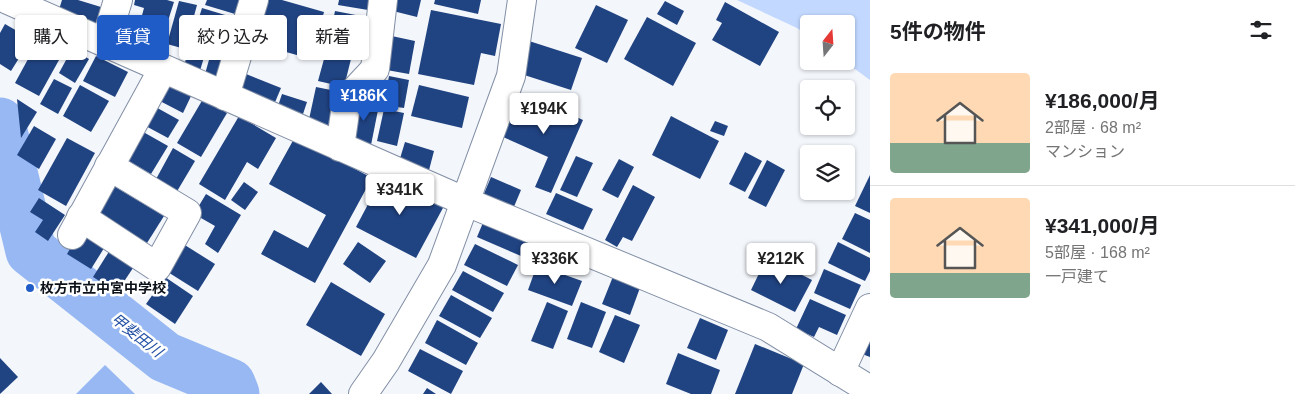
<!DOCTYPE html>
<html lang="ja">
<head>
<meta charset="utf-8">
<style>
	body { margin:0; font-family:Helvetica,"Noto Sans JP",sans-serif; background:#f2f2f2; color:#202124; height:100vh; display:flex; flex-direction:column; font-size:19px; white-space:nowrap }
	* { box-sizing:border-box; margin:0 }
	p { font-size:16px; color:#757577 }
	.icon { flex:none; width:28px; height:28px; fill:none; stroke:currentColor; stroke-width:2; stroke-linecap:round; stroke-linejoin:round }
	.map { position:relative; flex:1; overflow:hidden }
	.details { display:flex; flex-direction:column; background:#fff; width:425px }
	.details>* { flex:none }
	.top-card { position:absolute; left:15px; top:15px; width:475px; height:45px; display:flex; gap:10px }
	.needle { width:32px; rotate:17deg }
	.controls { position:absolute; left:800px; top:15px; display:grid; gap:10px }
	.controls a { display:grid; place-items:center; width:55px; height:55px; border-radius:5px; background:#fff; box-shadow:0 1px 4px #0004; font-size:25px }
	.price { position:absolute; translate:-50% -42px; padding:0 11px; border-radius:5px; background:#fff; color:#222; font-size:16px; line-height:32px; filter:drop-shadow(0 1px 2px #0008) }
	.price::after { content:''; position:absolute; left:50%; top:30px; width:15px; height:11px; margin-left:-8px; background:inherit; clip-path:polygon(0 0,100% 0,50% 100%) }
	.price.selected { background:#205cc8; color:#fff }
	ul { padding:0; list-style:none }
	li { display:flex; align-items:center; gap:15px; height:125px; padding:0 20px }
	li+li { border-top:1px solid #e0e0e0 }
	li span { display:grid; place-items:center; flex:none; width:140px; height:100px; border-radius:5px; color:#555 }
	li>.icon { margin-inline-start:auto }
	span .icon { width:60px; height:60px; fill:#fffc; stroke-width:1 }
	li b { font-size:21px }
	h2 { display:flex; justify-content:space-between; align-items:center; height:60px; padding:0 20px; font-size:21px }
	.chip { padding:0 18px; border-radius:5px; background:#fff; box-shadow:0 1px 4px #0004; font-size:18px; line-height:45px }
	.chip.selected { background:#205cc8; color:#fff }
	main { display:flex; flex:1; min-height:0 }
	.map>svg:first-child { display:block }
	.green { fill:#c2d8ff }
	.water { fill:#97b8f2 }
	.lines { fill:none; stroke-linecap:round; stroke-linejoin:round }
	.river { stroke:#97b8f2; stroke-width:51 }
	.building { fill:#204382 }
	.minor-casing { stroke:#828fa5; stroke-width:30 }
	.minor { stroke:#fff; stroke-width:28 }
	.poi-dot { fill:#205cc8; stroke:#fff; stroke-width:2 }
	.labels { text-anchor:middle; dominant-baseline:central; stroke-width:5; stroke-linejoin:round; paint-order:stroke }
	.poi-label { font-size:14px; font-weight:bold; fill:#0d121a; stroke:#fff; text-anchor:start }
	.water-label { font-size:15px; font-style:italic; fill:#2250a3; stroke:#fff }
</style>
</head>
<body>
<main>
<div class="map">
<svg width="870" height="394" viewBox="0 0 870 394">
	<rect width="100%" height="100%" fill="#f3f6fb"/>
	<!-- green -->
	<polygon class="green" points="737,0 870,0 870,80 844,61 846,61 846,24 809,24 809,36 797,28"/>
	<!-- water -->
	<polygon class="water" points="105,365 135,394 76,394"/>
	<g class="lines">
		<!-- river -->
		<polyline class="river" points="0,123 31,251 165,357 230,384 234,394"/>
	</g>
	<!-- building -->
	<g class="building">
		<polygon points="62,0 78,0 101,7 95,25 58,13"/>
		<polygon points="135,0 167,0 174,2 166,27 141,19 144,8 134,5"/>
		<polygon points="207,0 239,0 235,14 205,5"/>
		<polygon points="266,0 282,0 324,12 311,59 254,43"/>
		<polygon points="339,0 369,0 368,10 338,5"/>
		<polygon points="396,0 421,0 417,17 393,11"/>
		<polygon points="435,0 481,0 478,14 434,4"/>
		<polygon points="179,1 197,5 185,49 167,44"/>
		<polygon points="665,1 684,11 677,25 657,14"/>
		<polygon points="725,2 779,32 760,66 712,40 722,23 716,20"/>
		<polygon points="596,5 628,20 607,63 575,48"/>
		<polygon points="202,8 235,18 230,34 197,24"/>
		<polygon points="431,10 501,24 495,56 481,53 474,85 418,74"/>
		<polygon points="335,11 366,17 359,47 329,41"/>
		<polygon points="647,17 696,43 673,86 624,59"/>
		<polygon points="127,20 157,29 150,51 120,41"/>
		<polygon points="5,24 31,39 11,71 0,64 0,33"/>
		<polygon points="195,29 211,34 199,74 183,69"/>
		<polygon points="216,35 231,39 220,78 205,74"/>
		<polygon points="387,35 415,41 409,74 381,69"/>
		<polygon points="40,37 64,51 39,96 15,83"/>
		<polygon points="529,41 582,58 571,90 518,73"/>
		<polygon points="327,48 352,55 344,87 318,81"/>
		<polygon points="72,49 89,59 75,83 59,73"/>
		<polygon points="96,56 128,72 115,97 83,81"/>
		<polygon points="246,74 281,88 273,107 238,93"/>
		<polygon points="389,76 409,80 404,108 384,105"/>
		<polygon points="54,79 72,88 58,114 40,104"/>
		<polygon points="168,82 192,94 183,113 158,100"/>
		<polygon points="80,85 109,101 91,132 63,116"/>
		<polygon points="419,85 469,97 462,128 411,116"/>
		<polygon points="316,87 341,92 332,129 308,124"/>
		<polygon points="522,93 583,120 551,193 535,187 548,157 503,137"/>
		<polygon points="282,94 307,102 302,117 277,109"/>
		<polygon points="17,99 37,112 21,138"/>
		<polygon points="203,99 227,113 201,157 177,143"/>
		<polygon points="356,100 379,105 371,145 349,140"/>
		<polygon points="152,105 179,120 168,138 142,124"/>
		<polygon points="384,109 404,113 397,146 377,141"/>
		<polygon points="239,116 276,138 258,169 247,162 225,200 199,184"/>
		<polygon points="671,116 719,141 700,179 652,155"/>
		<polygon points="715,121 728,126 724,136 710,131"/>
		<polygon points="34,126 56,139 39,169 17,155"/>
		<polygon points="138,129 168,146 151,174 122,157"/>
		<polygon points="295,137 372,178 315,283 261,254 274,230 308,248 326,215 269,184"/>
		<polygon points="67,138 95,153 66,206 38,190"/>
		<polygon points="405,142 434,151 428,174 398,165"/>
		<polygon points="173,148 195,161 176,193 155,181"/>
		<polygon points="745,152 762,161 745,192 729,184"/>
		<polygon points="576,156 593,163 577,197 560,190"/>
		<polygon points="619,159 634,167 618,198 602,190"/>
		<polygon points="767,160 785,170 766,207 748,198"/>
		<polygon points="384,174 444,206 416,258 356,227"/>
		<polygon points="870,175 870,213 855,206"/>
		<polygon points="491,177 521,190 513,209 483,196"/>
		<polygon points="244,182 258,192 245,210 231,200"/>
		<polygon points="112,185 164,216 147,243 96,211"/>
		<polygon points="633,185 655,197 632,241 623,237 617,247 605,240"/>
		<polygon points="556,193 593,209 583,230 546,214"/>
		<polygon points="206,194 241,215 218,253 205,244 215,226 194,214"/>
		<polygon points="39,198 65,215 48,241 35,232 43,220 30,212"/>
		<polygon points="855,213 870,220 870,253 842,239"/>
		<polygon points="485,218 530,237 521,256 477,237"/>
		<polygon points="81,230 106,245 91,269 67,254"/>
		<polygon points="180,242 215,264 198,291 163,269"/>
		<polygon points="358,242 386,261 370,283 343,264"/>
		<polygon points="838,242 870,258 870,271 865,281 828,263"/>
		<polygon points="475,244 518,265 507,286 464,265"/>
		<polygon points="110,250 135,265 117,292 93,277"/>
		<polygon points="791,251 809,259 804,270 786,262"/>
		<polygon points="767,257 812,280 795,312 751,290"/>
		<polygon points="537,265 582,281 572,306 528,290"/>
		<polygon points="824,269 861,285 850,309 814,293"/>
		<polygon points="463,271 504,293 493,312 452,290"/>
		<polygon points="614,274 641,285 630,315 602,304"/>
		<polygon points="165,277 193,296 175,324 146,304"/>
		<polygon points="331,282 385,314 361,356 306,325"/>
		<polygon points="451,295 492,318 480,338 439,316"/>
		<polygon points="810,299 846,315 837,335 819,327 814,337 796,329"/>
		<polygon points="547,302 568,311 553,349 531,341"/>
		<polygon points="581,302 606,312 592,348 567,339"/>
		<polygon points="615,315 640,325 624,363 599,352"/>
		<polygon points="700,318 728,330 716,360 687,348"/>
		<polygon points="437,320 478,343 466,365 425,343"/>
		<polygon points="870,320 870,357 857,352"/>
		<polygon points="755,344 804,364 792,394 735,394"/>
		<polygon points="420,349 463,371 451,394 408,371"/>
		<polygon points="678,353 720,370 711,394 691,394 666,384"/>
		<polygon points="0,358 18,377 0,394"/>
		<polygon points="321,382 332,394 309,394"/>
		<polygon points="427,388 436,394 423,394"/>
	</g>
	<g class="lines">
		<defs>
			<g id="minor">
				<polyline points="8,0 464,201 768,327 870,390"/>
				<polyline points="105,43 118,0"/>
				<polyline points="225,96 254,0"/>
				<polyline points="340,147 347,99 375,69 383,0"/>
				<polyline points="81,217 157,267 187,213 109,166"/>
				<polyline points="72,235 163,69"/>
				<polyline points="840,372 870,308"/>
				<polyline points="363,394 386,361 442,265 511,76 522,0"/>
			</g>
		</defs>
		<!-- minor casing -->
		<use href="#minor" class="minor-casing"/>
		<!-- minor -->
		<use href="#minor" class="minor"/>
	</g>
	<!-- markers -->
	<circle class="poi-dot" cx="30" cy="288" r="5"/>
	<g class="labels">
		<!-- poi labels -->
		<g class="poi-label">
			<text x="40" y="288">枚方市立中宮中学校</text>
		</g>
		<!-- water labels -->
		<g class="water-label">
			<text transform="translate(137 335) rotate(38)">甲斐田川</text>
		</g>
	</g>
</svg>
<div class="controls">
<a><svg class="needle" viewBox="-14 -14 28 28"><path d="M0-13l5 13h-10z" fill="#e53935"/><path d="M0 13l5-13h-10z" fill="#757577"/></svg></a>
<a><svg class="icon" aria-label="locate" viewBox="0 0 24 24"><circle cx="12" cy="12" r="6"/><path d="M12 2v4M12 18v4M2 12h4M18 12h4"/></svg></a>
<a><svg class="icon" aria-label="layers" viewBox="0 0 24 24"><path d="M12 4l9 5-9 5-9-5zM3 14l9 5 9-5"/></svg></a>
</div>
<b class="price selected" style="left:364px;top:122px">¥186K</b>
<b class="price" style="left:544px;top:135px">¥194K</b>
<b class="price" style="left:400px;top:216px">¥341K</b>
<b class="price" style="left:555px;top:285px">¥336K</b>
<b class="price" style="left:781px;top:285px">¥212K</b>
<div class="top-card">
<a class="chip">購入</a>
<a class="chip selected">賃貸</a>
<a class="chip">絞り込み</a>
<a class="chip">新着</a>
</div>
</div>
<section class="details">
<h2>5件の物件<svg class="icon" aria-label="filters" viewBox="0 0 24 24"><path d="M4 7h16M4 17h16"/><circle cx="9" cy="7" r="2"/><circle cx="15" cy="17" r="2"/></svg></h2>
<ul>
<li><span style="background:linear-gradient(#ffd9b3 70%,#7fa58c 0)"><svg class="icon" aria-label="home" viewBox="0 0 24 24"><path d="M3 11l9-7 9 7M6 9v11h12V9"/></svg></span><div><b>¥186,000/月</b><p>2部屋 · 68 m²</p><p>マンション</p></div></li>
<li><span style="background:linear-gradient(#ffd9b3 75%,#7fa58c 0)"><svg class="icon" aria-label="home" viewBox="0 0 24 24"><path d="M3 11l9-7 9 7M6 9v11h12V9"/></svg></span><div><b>¥341,000/月</b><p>5部屋 · 168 m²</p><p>一戸建て</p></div></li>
</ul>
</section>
</main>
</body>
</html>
